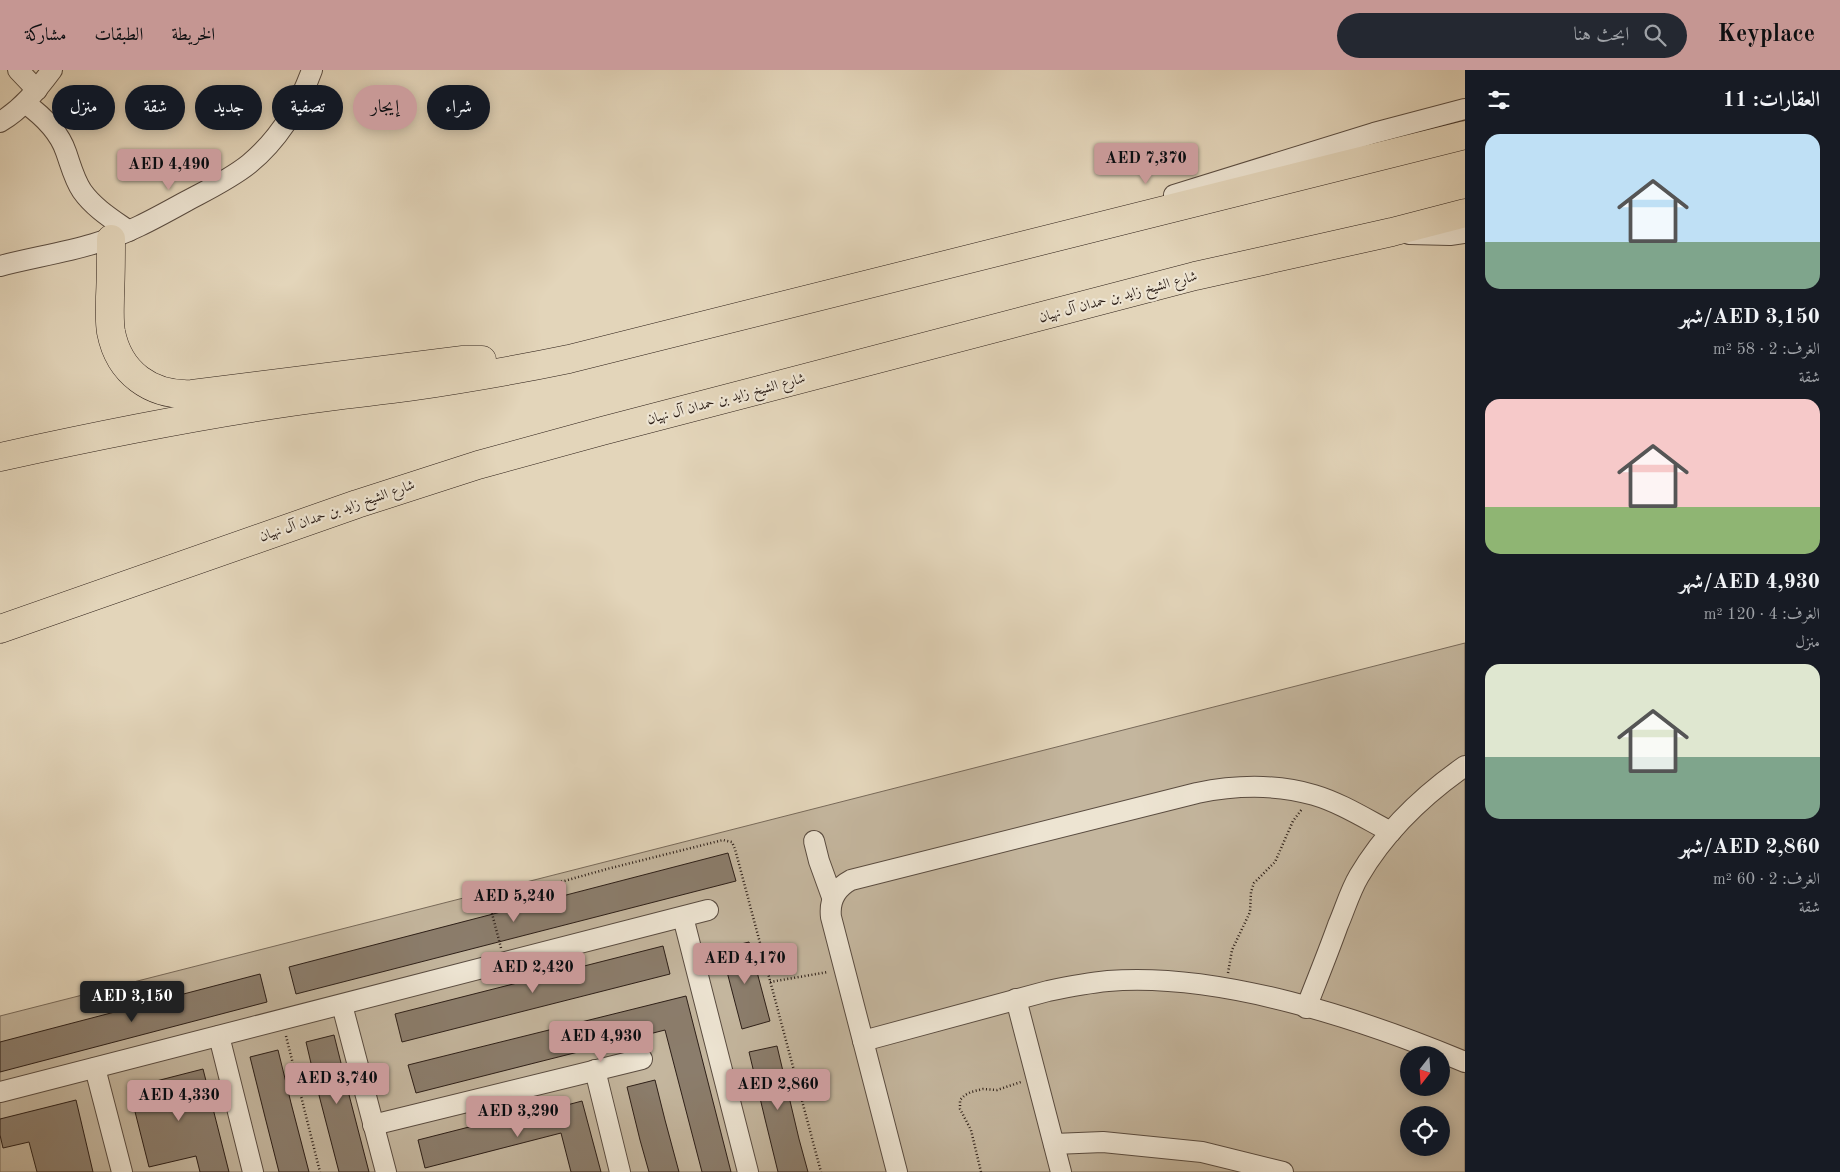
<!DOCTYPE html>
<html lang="ar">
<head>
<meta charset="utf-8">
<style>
	body { margin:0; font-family:"Old Standard TT",Amiri,serif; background:#242831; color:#f1f3f6; direction:rtl; height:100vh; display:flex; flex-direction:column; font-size:19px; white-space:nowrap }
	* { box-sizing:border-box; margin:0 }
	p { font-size:16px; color:#9ea1a6 }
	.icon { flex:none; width:28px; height:28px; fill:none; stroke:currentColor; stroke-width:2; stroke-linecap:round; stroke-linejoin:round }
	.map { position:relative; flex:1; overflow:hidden; direction:ltr }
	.details { display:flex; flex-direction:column; background:#171b24; width:375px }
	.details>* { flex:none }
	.hud { position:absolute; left:15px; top:15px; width:475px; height:45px; direction:rtl; display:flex; gap:10px }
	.needle { width:32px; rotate:197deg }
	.buttons { position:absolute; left:1400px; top:976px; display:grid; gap:10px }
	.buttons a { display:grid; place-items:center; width:50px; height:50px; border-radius:50%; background:#171b24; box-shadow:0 2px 12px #0003; font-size:25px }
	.price { position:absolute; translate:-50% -42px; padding:0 11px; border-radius:5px; background:#c59692; color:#111; font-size:16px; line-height:32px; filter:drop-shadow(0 1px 2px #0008) }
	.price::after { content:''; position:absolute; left:50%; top:30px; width:15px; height:11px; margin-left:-8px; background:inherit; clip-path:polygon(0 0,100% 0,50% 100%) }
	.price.active { background:#222; color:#fff }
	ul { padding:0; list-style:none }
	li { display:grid; align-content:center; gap:10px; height:265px; padding:0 20px }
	li span { display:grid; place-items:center; height:155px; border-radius:15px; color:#555 }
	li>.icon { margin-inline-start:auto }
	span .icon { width:90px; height:90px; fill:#fffc; stroke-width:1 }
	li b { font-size:21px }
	h2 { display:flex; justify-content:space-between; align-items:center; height:60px; padding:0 20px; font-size:21px }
	.pill { padding:0 18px; border-radius:22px; background:#171b24; box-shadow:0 2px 12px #0003; font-size:18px; line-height:45px }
	.pill.active { background:#c59692; color:#111 }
	header { display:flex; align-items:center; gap:30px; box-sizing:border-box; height:70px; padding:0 25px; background:#c59692; color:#111 }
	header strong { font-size:24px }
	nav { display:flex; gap:28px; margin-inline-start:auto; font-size:18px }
	.search { width:350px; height:45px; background:#242831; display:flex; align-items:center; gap:12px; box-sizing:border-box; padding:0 18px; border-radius:28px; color:#9ea1a6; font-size:19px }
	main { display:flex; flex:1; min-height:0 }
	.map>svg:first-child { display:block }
	.green { fill:#c4b69e; stroke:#786a5a; fill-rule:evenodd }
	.building { fill:#8b7d6c; stroke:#2c1e17 }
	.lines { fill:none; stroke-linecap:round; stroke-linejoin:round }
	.minor-casing { stroke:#5a4c40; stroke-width:22 }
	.highway-casing { stroke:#2c1e17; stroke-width:29 }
	.path { stroke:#2c1e17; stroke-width:2.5; stroke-dasharray:1 2.5; stroke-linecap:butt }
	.minor { stroke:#ede4d2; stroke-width:20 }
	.highway { stroke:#e3d5ba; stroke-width:28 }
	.labels { text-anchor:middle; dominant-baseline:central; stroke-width:4.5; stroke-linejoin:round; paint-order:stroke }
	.street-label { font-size:14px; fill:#2c1e17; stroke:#ede4d2 }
</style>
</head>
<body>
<header>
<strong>Keyplace</strong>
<div class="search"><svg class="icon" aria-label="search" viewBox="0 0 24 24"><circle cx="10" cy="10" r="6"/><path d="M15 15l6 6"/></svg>ابحث هنا</div>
<nav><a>الخريطة</a><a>الطبقات</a><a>مشاركة</a></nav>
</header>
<main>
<section class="details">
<h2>العقارات: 11<svg class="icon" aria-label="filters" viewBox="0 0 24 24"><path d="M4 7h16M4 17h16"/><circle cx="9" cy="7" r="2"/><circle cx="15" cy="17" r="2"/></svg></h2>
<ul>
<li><span style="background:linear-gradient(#bfe0f5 70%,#7fa58c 0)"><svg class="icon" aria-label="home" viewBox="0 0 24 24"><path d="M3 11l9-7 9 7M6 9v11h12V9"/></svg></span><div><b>AED 3,150/شهر</b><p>الغرف: 2 · 58 m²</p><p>شقة</p></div></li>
<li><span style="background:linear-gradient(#f6c9c9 70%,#8fb573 0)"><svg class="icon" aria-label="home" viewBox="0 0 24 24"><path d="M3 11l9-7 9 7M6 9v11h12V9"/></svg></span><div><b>AED 4,930/شهر</b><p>الغرف: 4 · 120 m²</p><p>منزل</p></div></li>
<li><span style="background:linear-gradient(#dfe7d0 60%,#7fa58c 0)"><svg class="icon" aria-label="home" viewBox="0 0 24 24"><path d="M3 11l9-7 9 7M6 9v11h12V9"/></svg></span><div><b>AED 2,860/شهر</b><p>الغرف: 2 · 60 m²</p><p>شقة</p></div></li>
</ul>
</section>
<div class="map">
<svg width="1465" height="1102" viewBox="0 0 1465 1102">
	<rect width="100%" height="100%" fill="#e3d5ba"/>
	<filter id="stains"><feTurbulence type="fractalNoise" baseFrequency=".004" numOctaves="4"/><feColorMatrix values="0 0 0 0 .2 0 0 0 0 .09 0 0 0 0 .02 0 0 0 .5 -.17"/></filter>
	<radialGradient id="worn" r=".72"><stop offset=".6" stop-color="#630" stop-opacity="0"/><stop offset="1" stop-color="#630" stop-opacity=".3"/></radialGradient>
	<!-- green -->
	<path class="green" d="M1465 573V1102H0V946ZM1409 985H1441V1018H1409ZM1409 1045H1441V1078H1409Z"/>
	<!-- building -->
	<g class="building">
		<polygon points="728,783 736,811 296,924 289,897"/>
		<polygon points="749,872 770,951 742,959 721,879"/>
		<polygon points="663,876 670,904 402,972 395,944"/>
		<polygon points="260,904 267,932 0,1002 0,972"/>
		<polygon points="686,926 731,1102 702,1102 665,960 416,1023 408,995"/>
		<polygon points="334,965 348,1021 369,1102 339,1102 314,1006 306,972"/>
		<polygon points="777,976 799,1069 808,1102 778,1102 765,1049 749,982"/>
		<polygon points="278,980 291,1033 309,1102 279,1102 265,1047 250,987"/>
		<polygon points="203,999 229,1102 200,1102 196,1086 149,1097 129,1018"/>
		<polygon points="655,1010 665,1050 679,1102 649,1102 640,1070 627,1017"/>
		<polygon points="76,1030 93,1102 37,1102 29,1072 3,1078 0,1065 0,1049"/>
		<polygon points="582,1031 601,1102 571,1102 561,1063 425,1098 418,1070 536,1040 537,1043"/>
	</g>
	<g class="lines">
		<defs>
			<g id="minor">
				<polyline points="18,0 37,20"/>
				<path d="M25 33C43 46 59 61 66 82 71 96 74 109 82 121 94 138 112 149 129 161"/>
				<path d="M0 52C22 39 37 20 52 0"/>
				<polyline points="1174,125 1374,63 1465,39"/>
				<polyline points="1409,164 1450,165 1465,163"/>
				<path d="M0 196C31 188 62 183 93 174 125 165 154 149 183 133 205 121 229 110 249 94 278 70 299 36 312 0"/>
				<polyline points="814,771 819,791 832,827"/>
				<polyline points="683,847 748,1102"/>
				<polyline points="1016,929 1061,1102"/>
				<polyline points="342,935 386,1102"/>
				<path d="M1306 938C1317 910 1328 883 1338 855 1345 839 1350 821 1359 806 1386 760 1422 726 1465 696"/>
				<polyline points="219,966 253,1102"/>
				<path d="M863 971 1048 921C1067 917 1087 913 1108 911 1220 902 1362 949 1465 992"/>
				<polyline points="95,998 122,1102"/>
				<polyline points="595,1000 620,1102"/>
				<polyline points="0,1022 708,840"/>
				<polyline points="373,1055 642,989"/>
				<polyline points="1054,1074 1103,1072 1202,1082 1283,1102"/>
				<path d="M897 1102 831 847C829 830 836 818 851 810L1197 723C1236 715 1276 714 1314 725 1341 733 1366 749 1391 762"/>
			</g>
			<g id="highway">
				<path d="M111 169C111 188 111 207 110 227 110 238 109 250 111 262 119 303 151 326 192 324L463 290H482"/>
				<path d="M0 387C108 363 217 341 327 327 354 323 382 321 409 317 463 309 516 300 569 289L1465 65"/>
				<polyline points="0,559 357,434 478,395 602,361 1195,206 1392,162 1465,143"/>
			</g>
		</defs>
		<!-- minor casing -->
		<use href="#minor" class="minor-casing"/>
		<!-- highway casing -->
		<use href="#highway" class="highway-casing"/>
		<!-- path -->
		<g class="path">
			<polyline points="501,878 489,832 607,799 723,770 732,772 735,779 821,1102"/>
			<polyline points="1228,903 1232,880 1250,842 1251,822 1254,813 1275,792 1293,751 1302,739"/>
			<polyline points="770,912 828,902"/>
			<polyline points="286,966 320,1102"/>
			<polyline points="981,1102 971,1060 960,1039 960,1030 965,1025 971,1022 983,1019 997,1020 1021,1012"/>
		</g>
		<!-- minor -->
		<use href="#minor" class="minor"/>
		<!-- highway -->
		<use href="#highway" class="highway"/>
	</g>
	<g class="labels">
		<!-- street labels -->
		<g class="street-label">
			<text transform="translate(1118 227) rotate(-15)">شارع الشيخ زايد بن حمدان آل نهيان</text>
			<text transform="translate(726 329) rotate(-15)">شارع الشيخ زايد بن حمدان آل نهيان</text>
			<text transform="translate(337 441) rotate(-19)">شارع الشيخ زايد بن حمدان آل نهيان</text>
		</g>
	</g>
	<rect width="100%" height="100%" filter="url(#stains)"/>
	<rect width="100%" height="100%" fill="url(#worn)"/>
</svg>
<div class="buttons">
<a><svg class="needle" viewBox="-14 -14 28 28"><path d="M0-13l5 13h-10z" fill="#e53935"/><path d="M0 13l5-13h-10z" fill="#9ea1a6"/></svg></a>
<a><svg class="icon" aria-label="locate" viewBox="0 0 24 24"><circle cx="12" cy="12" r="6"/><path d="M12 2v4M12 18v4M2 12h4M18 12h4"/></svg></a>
</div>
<b class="price" style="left:1146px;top:115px">AED 7,370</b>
<b class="price" style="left:169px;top:121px">AED 4,490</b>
<b class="price" style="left:514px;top:853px">AED 5,240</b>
<b class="price" style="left:745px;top:915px">AED 4,170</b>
<b class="price" style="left:533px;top:924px">AED 2,420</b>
<b class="price active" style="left:132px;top:953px">AED 3,150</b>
<b class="price" style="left:601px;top:993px">AED 4,930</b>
<b class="price" style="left:337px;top:1035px">AED 3,740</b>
<b class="price" style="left:778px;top:1041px">AED 2,860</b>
<b class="price" style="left:179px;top:1052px">AED 4,330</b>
<b class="price" style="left:518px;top:1068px">AED 3,290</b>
<div class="hud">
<a class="pill">شراء</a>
<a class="pill active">إيجار</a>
<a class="pill">تصفية</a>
<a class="pill">جديد</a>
<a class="pill">شقة</a>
<a class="pill">منزل</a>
</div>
</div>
</main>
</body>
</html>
